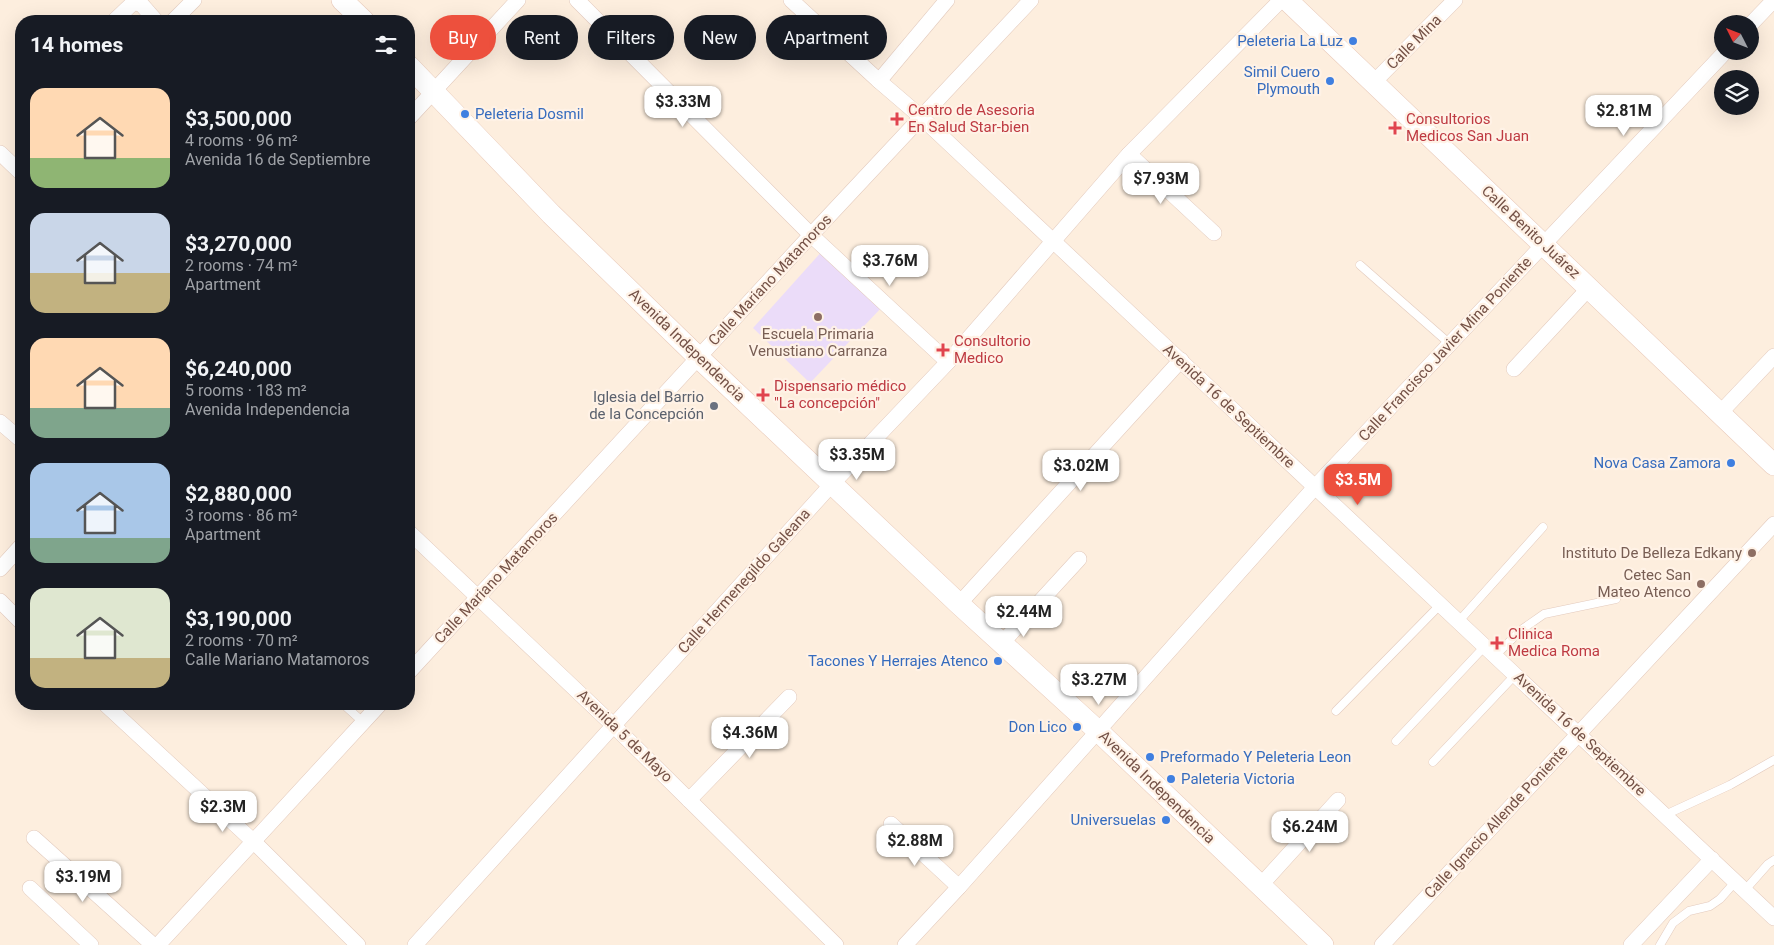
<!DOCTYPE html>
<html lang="en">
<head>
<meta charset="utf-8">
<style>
	body { margin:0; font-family:Roboto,sans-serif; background:#20242c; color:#f1f3f6; height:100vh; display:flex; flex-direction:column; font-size:19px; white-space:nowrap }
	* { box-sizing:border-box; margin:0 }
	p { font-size:16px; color:#9ea1a6 }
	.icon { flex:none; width:28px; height:28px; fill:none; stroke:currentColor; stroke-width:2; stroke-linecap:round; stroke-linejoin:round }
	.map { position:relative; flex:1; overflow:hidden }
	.drawer { position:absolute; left:15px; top:15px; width:400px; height:695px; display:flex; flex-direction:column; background:#171b24; border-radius:20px; box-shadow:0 5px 20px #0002 }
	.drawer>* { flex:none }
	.guide { position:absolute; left:430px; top:15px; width:475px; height:45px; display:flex; gap:10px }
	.needle { width:32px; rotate:312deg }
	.fabs { position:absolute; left:1714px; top:15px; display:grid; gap:10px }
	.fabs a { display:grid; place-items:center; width:45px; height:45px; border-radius:50%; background:#171b24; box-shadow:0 5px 20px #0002; font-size:25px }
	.price { position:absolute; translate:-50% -42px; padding:0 11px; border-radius:10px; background:#fff; color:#222; font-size:16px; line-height:32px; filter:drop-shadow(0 1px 2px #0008) }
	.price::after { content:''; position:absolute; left:50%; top:30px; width:15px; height:11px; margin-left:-8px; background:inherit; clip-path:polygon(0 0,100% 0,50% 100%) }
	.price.selected { background:#ed503d; color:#fff }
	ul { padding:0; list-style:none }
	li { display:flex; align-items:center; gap:15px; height:125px; padding:0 15px }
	li span { display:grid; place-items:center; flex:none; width:140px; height:100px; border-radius:15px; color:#555 }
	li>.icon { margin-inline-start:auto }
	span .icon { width:60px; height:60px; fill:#fffc; stroke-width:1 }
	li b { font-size:21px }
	h2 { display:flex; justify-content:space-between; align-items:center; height:60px; padding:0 15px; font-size:21px }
	.chip { padding:0 18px; border-radius:22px; background:#171b24; box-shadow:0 5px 20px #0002; font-size:18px; line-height:45px }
	.chip.selected { background:#ed503d; color:#fff }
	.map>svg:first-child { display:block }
	.education { fill:#ebdcf9 }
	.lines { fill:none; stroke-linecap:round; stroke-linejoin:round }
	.lane-casing { stroke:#e3cabd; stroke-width:9 }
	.street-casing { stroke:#e3cabd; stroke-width:16 }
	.secondary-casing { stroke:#e9caba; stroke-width:22 }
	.lane { stroke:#fff; stroke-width:8 }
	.street { stroke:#fff; stroke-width:15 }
	.secondary { stroke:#fff; stroke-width:21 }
	.shop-dot { fill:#3f7fe0; stroke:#fff2e6; stroke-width:2 }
	.health-dot { fill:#e0444e; stroke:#fff2e6; stroke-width:2 }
	.education-dot { fill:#8d6e63; stroke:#fff2e6; stroke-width:2 }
	.worship-dot { fill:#6b7280; stroke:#fff2e6; stroke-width:2 }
	.labels { text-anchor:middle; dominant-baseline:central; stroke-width:4.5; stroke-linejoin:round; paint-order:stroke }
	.shop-label { font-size:15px; fill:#366cbe; stroke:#fff2e6; text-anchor:end }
	.street-label { font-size:15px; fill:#745146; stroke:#fff2e6 }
	.health-label { font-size:15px; fill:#be3a42; stroke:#fff2e6; text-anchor:start }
	.education-label { font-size:15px; fill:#785e54; stroke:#fff2e6; text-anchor:end }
	.worship-label { font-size:15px; fill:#5b616d; stroke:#fff2e6; text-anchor:end }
</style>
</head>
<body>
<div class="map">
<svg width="1774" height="945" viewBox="0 0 1774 945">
	<rect width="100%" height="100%" fill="#fdeede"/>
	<!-- education -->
	<polygon class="education" points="824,249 883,306 810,383 753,328"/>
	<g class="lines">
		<defs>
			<g id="lane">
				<polyline points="1360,265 1450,344"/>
				<polyline points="1459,621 1543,527"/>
				<polyline points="1496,655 1521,630 1544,614 1616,599"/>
				<polyline points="343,704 363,722"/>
				<polyline points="1336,711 1441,604"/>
				<polyline points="1396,741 1485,646"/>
				<polyline points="1433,762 1516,674"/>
				<polyline points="1665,815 1730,785 1774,760"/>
				<polyline points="1745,890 1768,864 1774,860"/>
				<polyline points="1660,945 1673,923 1689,911 1710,906 1720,899 1736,881"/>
			</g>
			<g id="street">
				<polyline points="577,0 811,235 948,362"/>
				<polyline points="791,0 879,81 921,117 1774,918"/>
				<polyline points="114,21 134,2 142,5 156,21"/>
				<polyline points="173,21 194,0"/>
				<polyline points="1750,25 1774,0"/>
				<polyline points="879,81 947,0"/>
				<polyline points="1373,83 1455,0"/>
				<polyline points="409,118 518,0"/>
				<polyline points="0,153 21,173"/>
				<polyline points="1129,154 1214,233"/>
				<polyline points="1514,369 1589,288"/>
				<polyline points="1720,413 1774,356"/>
				<polyline points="0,422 21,440"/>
				<polyline points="409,532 613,725 836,945"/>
				<polyline points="0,569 21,546"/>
				<polyline points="0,601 21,622"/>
				<polyline points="959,604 1181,360"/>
				<polyline points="1002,643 1079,559"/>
				<polyline points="409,672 811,235 1031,0"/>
				<polyline points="105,704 253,841 358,945"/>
				<polyline points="689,800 789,697"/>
				<polyline points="891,824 959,887"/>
				<polyline points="34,838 153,945"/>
				<polyline points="1260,886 1338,800"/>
				<polyline points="30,888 91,945"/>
				<polyline points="158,945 380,704"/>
				<polyline points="415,945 832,484 948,362 1129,154 1281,0"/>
				<polyline points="905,945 959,887 1315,487 1726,51"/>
				<polyline points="1382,945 1774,524"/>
				<polyline points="1631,945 1712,859"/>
			</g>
			<g id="secondary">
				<polyline points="342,0 364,21"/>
				<polyline points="1287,0 1774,465"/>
				<polyline points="409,66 551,214 699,358 959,604 1097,730 1323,945"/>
			</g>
		</defs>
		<!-- lane casing -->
		<use href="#lane" class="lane-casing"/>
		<!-- street casing -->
		<use href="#street" class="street-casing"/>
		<!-- secondary casing -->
		<use href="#secondary" class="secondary-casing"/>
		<!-- lane -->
		<use href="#lane" class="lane"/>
		<!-- street -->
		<use href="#street" class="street"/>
		<!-- secondary -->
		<use href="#secondary" class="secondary"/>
	</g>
	<!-- markers -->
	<g class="shop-dot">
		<circle cx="1353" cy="41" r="5"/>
		<circle cx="1330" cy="81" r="5"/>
		<circle cx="465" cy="114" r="5"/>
		<circle cx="1731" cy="463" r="5"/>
		<circle cx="998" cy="661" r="5"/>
		<circle cx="1077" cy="727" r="5"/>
		<circle cx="1150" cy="757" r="5"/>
		<circle cx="1171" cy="779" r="5"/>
		<circle cx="1166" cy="820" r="5"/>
	</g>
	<g class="health-dot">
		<path d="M894.5 111.5h5v5h5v5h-5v5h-5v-5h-5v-5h5z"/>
		<path d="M1392.5 120.5h5v5h5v5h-5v5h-5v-5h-5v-5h5z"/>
		<path d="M940.5 342.5h5v5h5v5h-5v5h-5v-5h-5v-5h5z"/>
		<path d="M760.5 387.5h5v5h5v5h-5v5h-5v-5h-5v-5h5z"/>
		<path d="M1494.5 635.5h5v5h5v5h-5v5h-5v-5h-5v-5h5z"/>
	</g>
	<g class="education-dot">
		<circle cx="818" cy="317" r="5"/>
		<circle cx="1752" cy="553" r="5"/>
		<circle cx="1701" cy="584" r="5"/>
	</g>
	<circle class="worship-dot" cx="714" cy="406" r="5"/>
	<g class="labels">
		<!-- shop labels -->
		<g class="shop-label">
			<text x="1343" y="41">Peleteria La Luz</text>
			<text x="1320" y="72">Simil Cuero<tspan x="1320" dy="17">Plymouth</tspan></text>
			<text x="475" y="114" text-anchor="start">Peleteria Dosmil</text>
			<text x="1721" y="463">Nova Casa Zamora</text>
			<text x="988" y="661">Tacones Y Herrajes Atenco</text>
			<text x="1067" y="727">Don Lico</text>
			<text x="1160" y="757" text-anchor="start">Preformado Y Peleteria Leon</text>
			<text x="1181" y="779" text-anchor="start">Paleteria Victoria</text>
			<text x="1156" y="820">Universuelas</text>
		</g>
		<!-- street labels -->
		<g class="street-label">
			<text transform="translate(1414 42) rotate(-45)">Calle Mina</text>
			<text transform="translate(1531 232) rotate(43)">Calle Benito Juárez</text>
			<text transform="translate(770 280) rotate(-47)">Calle Mariano Matamoros</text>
			<text transform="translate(687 345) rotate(44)">Avenida Independencia</text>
			<text transform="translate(1445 349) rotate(-47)">Calle Francisco Javier Mina Poniente</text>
			<text transform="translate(1229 406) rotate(43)">Avenida 16 de Septiembre</text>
			<text transform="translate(496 578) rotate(-47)">Calle Mariano Matamoros</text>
			<text transform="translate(744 581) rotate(-48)">Calle Hermenegildo Galeana</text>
			<text transform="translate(1580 734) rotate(43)">Avenida 16 de Septiembre</text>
			<text transform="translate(625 736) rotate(44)">Avenida 5 de Mayo</text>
			<text transform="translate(1157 787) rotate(44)">Avenida Independencia</text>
			<text transform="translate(1496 822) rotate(-47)">Calle Ignacio Allende Poniente</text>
		</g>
		<!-- health labels -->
		<g class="health-label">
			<text x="908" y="110">Centro de Asesoria<tspan x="908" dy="17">En Salud Star-bien</tspan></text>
			<text x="1406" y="119">Consultorios<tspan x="1406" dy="17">Medicos San Juan</tspan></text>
			<text x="954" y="341">Consultorio<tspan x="954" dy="17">Medico</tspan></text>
			<text x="774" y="386">Dispensario médico<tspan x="774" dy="17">"La concepción"</tspan></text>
			<text x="1508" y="634">Clinica<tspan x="1508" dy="17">Medica Roma</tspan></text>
		</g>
		<!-- education labels -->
		<g class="education-label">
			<text x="818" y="334" text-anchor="middle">Escuela Primaria<tspan x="818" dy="17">Venustiano Carranza</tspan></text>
			<text x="1742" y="553">Instituto De Belleza Edkany</text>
			<text x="1691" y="575">Cetec San<tspan x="1691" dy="17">Mateo Atenco</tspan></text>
		</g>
		<!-- worship labels -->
		<g class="worship-label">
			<text x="704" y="397">Iglesia del Barrio<tspan x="704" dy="17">de la Concepción</tspan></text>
		</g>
	</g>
</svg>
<div class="fabs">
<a><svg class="needle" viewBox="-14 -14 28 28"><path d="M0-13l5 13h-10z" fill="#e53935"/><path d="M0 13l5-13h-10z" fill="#9ea1a6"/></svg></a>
<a><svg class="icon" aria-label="layers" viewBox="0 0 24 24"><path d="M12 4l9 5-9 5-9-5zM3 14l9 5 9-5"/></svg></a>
</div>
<b class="price" style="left:683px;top:128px">$3.33M</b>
<b class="price" style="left:1624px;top:137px">$2.81M</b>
<b class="price" style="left:1161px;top:205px">$7.93M</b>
<b class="price" style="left:890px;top:287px">$3.76M</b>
<b class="price" style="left:857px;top:481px">$3.35M</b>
<b class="price" style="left:1081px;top:492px">$3.02M</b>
<b class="price selected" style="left:1358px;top:506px">$3.5M</b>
<b class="price" style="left:1024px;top:638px">$2.44M</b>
<b class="price" style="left:1099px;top:706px">$3.27M</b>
<b class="price" style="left:750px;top:759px">$4.36M</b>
<b class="price" style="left:223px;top:833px">$2.3M</b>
<b class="price" style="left:1310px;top:853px">$6.24M</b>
<b class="price" style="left:915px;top:867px">$2.88M</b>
<b class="price" style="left:83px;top:903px">$3.19M</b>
<div class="guide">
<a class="chip selected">Buy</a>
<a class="chip">Rent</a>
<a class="chip">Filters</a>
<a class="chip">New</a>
<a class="chip">Apartment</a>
</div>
<section class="drawer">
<h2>14 homes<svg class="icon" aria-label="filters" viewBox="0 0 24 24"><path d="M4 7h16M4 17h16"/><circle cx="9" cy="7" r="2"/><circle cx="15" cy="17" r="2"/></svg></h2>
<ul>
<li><span style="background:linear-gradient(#ffd9b3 70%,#8fb573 0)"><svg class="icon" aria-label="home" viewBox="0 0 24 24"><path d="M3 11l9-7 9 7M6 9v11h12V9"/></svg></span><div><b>$3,500,000</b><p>4 rooms · 96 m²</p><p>Avenida 16 de Septiembre</p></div></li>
<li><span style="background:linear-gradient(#c9d6e8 60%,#c2b280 0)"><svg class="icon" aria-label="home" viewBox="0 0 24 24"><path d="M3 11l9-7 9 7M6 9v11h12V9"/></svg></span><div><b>$3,270,000</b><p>2 rooms · 74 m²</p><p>Apartment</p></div></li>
<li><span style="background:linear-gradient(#ffd9b3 70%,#7fa58c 0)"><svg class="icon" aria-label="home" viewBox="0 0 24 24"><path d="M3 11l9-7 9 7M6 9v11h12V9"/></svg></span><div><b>$6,240,000</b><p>5 rooms · 183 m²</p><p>Avenida Independencia</p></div></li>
<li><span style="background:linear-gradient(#a9c7e8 75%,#7fa58c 0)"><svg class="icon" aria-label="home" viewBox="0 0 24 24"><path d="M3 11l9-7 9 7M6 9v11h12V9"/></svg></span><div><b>$2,880,000</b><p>3 rooms · 86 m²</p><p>Apartment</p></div></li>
<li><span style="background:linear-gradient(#dfe7d0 70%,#c2b280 0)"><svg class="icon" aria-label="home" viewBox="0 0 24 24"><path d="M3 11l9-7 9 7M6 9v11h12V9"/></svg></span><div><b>$3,190,000</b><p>2 rooms · 70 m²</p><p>Calle Mariano Matamoros</p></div></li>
</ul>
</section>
</div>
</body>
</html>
